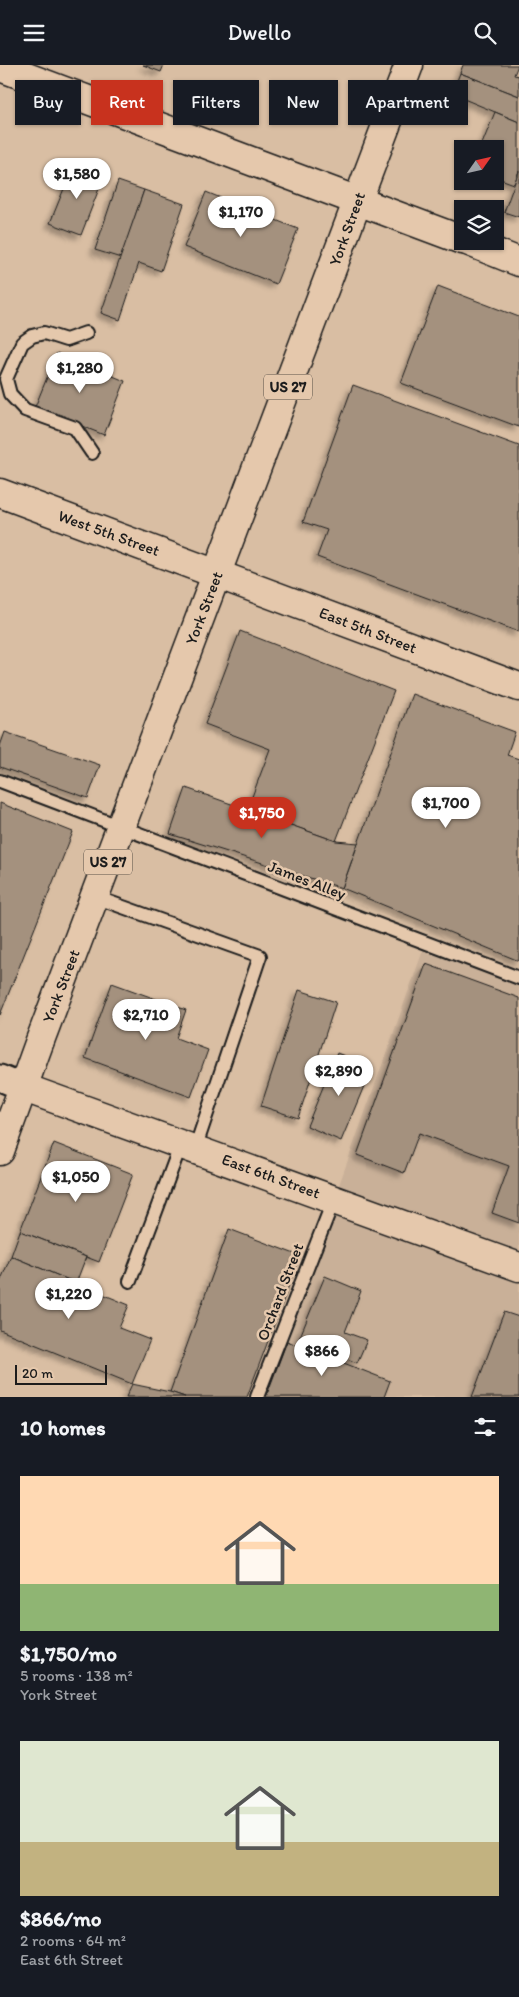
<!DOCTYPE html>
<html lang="en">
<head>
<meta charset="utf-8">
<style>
	body { margin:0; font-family:Itim,sans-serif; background:#20242c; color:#f1f3f6; height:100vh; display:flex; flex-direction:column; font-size:19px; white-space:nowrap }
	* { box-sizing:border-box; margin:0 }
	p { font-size:16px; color:#9ea1a6 }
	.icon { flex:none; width:28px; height:28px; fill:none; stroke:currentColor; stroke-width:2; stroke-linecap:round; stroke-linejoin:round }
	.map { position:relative; height:1332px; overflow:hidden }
	.side { display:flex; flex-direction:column; background:#171b24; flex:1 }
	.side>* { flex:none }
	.top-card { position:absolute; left:15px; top:15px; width:490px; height:45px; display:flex; gap:10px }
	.needle { width:32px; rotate:56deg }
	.controls { position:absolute; left:454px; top:75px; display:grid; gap:10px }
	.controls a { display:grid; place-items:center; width:50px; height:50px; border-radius:0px; background:#171b24; box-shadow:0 1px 4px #0004; font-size:25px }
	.scale { position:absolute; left:15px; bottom:12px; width:92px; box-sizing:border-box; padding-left:5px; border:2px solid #1c1c1c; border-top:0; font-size:14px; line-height:18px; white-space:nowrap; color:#1c1c1c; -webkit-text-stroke:4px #e5c8ac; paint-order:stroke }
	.price { position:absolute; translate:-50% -42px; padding:0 11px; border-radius:18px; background:#fff; color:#222; font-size:16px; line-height:32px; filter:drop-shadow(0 1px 2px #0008) }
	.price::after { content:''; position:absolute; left:50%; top:30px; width:15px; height:11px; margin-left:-8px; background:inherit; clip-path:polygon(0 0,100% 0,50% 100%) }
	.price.on { background:#c8321e; color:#fff }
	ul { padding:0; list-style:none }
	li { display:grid; align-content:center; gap:10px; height:265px; padding:0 20px }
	li span { display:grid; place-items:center; height:155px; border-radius:0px; color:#555 }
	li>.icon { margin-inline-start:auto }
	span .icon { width:90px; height:90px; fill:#fffc; stroke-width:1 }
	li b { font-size:21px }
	h2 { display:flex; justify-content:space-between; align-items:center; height:60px; padding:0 20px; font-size:21px }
	.pill { padding:0 18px; border-radius:0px; background:#171b24; box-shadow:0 1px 4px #0004; font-size:18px; line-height:45px }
	.pill.on { background:#c8321e; color:#fff }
	header { display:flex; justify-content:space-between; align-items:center; height:65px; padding:0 20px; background:#171b24; font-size:22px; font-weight:600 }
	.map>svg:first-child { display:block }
	.built { fill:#c9b098 }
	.building { fill:#a4917e; stroke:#1c1c1c; filter:url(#shadow) }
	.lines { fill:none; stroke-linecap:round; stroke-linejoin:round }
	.lane-casing { stroke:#1c1c1c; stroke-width:16 }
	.street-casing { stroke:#1c1c1c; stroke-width:29 }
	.secondary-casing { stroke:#1c1c1c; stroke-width:31 }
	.primary-casing { stroke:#1c1c1c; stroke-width:31 }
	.lane { stroke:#e5c8ac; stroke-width:12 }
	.street { stroke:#e5c8ac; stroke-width:25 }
	.secondary { stroke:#e5c8ac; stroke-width:28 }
	.primary { stroke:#e5c8ac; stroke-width:28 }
	.labels { text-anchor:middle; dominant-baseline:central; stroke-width:5; stroke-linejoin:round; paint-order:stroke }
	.shield { fill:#e5c8ac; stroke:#585047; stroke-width:1 }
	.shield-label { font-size:15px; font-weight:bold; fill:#1c1c1c }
	.street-label { font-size:16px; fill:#1c1c1c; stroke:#e5c8ac }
</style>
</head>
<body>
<header><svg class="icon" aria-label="menu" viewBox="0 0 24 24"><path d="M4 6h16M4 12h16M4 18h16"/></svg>Dwello<svg class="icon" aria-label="search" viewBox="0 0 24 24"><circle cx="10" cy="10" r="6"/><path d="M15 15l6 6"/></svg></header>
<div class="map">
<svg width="519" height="1332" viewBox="0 0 519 1332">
	<defs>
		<filter id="shadow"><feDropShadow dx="-4.5" dy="4.5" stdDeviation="2.5" flood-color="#0004"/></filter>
	</defs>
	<rect width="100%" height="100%" fill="#d9bea3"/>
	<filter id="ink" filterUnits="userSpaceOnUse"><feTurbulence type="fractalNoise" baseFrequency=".02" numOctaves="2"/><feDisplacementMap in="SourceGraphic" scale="10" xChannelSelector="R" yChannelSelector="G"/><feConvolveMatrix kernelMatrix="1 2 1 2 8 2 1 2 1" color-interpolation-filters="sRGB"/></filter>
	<g filter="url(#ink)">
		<!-- built -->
		<polygon class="built" points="426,877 519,913 519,1332 257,1332 334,1134"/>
		<!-- building -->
		<g class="building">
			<polygon points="143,0 164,0 161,7"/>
			<polygon points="463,0 518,0 514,10 519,11 519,31 460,8"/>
			<polygon points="460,8 519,31 519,57 452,29"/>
			<polygon points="495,47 519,57 519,106 514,119 495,112 495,84 480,84"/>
			<polygon points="74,99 104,111 81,170 50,158"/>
			<polygon points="519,106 519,152 504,147"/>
			<polygon points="118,116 144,125 121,193 95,185"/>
			<polygon points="144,125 184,139 161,206 139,198 120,255 101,248"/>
			<polygon points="206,127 298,164 276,219 184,182"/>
			<polygon points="438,221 519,252 519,362 401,318"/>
			<polygon points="57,288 125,316 104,370 35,342"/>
			<polygon points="353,320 519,381 519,567 317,492 327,465 303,457"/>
			<polygon points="240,566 394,626 336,776 247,745 270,684 205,659"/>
			<polygon points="412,629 515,667 507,690 519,694 519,896 342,823"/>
			<polygon points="5,667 100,700 88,733 0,702 0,681"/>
			<polygon points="186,723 336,776 358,778 342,823 170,769"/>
			<polygon points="0,738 73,767 0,950"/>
			<polygon points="426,899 519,933 519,1158 492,1148 509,1101 419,1068 404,1108 357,1090"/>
			<polygon points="112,918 186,945 176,973 208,985 191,1032 85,993"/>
			<polygon points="299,925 336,937 298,1053 261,1041"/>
			<polygon points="337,988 372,1002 341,1076 307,1061"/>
			<polygon points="54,1078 133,1109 99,1197 20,1166"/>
			<polygon points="229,1164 300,1191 247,1332 185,1332 170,1327"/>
			<polygon points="20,1166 86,1192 76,1218 11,1191"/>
			<polygon points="11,1191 129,1240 119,1263 150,1275 132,1319 0,1265 0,1217"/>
			<polygon points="325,1211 361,1226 345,1267 367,1275 357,1298 299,1274"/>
			<polygon points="504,1247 519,1252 519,1332 472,1332"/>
			<polygon points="287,1276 390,1316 384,1332 266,1332"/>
			<polygon points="132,1319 170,1327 185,1332 126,1332"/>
		</g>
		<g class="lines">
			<defs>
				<g id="lane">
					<polyline points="86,268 66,275 44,268 32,271 22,278 6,314 10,329 25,345 75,363 92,388"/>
					<polyline points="0,716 519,913"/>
					<polyline points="95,832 260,891 195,1084"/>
					<polyline points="130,1216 181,1079"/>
					<polyline points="257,1332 334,1134"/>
				</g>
				<polyline id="street" points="0,1013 22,1022"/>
				<g id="secondary">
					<polyline points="0,2 462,175"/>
					<polyline points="467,176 519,197"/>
					<polyline points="0,428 519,622"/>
					<polyline points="22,1022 519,1202"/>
				</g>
				<polyline id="primary" points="0,1086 38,981 409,0"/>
			</defs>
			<!-- lane casing -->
			<use href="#lane" class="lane-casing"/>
			<!-- street casing -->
			<use href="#street" class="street-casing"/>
			<!-- secondary casing -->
			<use href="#secondary" class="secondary-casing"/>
			<!-- primary casing -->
			<use href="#primary" class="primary-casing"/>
			<!-- lane -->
			<use href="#lane" class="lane"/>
			<!-- street -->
			<use href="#street" class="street"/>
			<!-- secondary -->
			<use href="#secondary" class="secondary"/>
			<!-- primary -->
			<use href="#primary" class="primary"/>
		</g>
	</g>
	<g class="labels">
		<!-- shield labels -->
		<g class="shield">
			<rect x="264" y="309.5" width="48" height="25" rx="4"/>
			<rect x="84" y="784.5" width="48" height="25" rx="4"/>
		</g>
		<g class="shield-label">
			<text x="288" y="322">US 27</text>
			<text x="108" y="797">US 27</text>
		</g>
		<!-- street labels -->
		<g class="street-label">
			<text transform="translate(347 164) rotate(-70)">York Street</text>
			<text transform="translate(109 468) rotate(20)">West 5th Street</text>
			<text transform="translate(204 543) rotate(-69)">York Street</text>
			<text transform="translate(368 565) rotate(21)">East 5th Street</text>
			<text transform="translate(307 815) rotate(21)">James Alley</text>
			<text transform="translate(61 921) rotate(-69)">York Street</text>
			<text transform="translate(271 1111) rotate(20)">East 6th Street</text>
			<text transform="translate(280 1227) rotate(-69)">Orchard Street</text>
		</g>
	</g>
</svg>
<div class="controls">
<a><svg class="needle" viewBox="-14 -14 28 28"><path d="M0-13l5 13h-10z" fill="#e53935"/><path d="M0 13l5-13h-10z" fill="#9ea1a6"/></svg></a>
<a><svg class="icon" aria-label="layers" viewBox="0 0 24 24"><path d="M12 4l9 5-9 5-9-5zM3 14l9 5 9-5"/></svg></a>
</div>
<div class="scale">20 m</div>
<b class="price" style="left:77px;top:135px">$1,580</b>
<b class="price" style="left:241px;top:173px">$1,170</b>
<b class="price" style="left:80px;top:329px">$1,280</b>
<b class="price" style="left:446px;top:764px">$1,700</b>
<b class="price on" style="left:262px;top:774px">$1,750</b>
<b class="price" style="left:146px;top:976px">$2,710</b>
<b class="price" style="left:339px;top:1032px">$2,890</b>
<b class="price" style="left:76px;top:1138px">$1,050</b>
<b class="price" style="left:69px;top:1255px">$1,220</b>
<b class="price" style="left:322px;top:1312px">$866</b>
<div class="top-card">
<a class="pill">Buy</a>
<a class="pill on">Rent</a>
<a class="pill">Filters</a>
<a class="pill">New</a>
<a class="pill">Apartment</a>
</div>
</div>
<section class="side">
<h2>10 homes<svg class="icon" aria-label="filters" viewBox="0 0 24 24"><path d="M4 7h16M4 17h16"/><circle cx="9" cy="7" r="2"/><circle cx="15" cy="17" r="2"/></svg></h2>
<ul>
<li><span style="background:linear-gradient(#ffd9b3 70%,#8fb573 0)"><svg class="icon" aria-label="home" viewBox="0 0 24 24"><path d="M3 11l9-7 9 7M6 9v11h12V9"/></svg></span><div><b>$1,750/mo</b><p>5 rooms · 138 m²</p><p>York Street</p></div></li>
<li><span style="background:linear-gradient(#dfe7d0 65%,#c2b280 0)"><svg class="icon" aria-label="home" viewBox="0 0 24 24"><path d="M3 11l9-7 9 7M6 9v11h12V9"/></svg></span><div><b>$866/mo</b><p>2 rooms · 64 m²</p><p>East 6th Street</p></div></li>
</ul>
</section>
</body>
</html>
